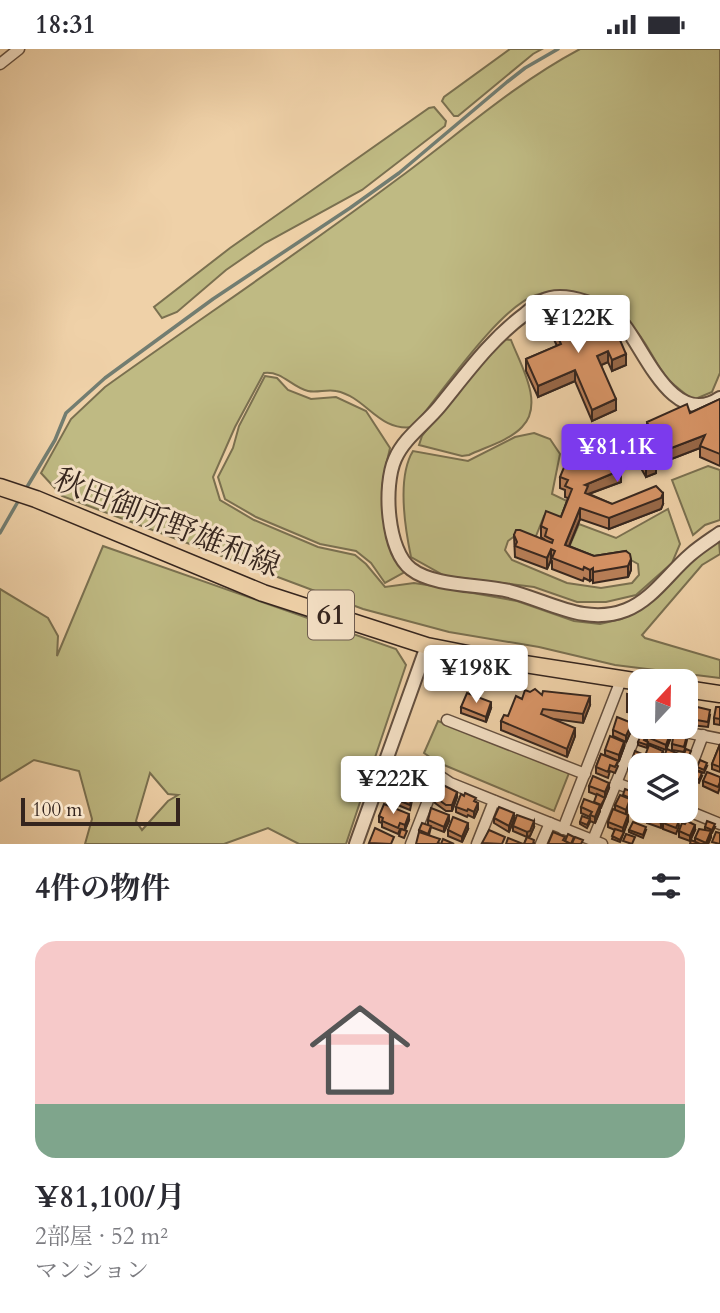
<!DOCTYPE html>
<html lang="ja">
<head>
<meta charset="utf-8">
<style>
	body { margin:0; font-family:Cardo,"Noto Serif JP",serif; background:#f2f2f3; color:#2b2b33; height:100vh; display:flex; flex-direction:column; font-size:26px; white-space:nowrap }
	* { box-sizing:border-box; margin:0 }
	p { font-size:23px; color:#7c7c81 }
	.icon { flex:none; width:38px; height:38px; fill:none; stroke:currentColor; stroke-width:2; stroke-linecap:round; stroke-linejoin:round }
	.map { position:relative; height:795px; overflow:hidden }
	.sheet { display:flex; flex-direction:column; background:#fff; flex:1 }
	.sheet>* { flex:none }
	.needle { width:46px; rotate:22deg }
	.controls { position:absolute; left:628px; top:620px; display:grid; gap:14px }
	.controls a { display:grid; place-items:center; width:70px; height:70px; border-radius:14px; background:#fff; box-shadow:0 7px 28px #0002; font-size:35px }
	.scale { position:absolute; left:21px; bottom:18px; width:159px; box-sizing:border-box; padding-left:7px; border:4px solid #35251e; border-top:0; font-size:19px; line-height:24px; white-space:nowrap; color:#35251e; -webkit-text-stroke:5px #f5e1c6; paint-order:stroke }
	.price { position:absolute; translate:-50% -60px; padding:0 16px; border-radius:7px; background:#fff; color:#222; font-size:23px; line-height:46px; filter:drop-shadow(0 2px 4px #0008) }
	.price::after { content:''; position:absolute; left:50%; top:42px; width:21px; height:16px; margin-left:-10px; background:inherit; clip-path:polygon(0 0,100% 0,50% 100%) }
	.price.on { background:#7c3aed; color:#fff }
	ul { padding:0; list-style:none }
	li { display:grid; align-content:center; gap:14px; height:371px; padding:0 35px }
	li+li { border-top:2px solid #e1e1e2 }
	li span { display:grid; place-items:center; height:217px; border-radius:21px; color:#555 }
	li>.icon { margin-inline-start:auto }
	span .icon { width:126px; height:126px; fill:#fffc; stroke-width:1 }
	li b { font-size:30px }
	h2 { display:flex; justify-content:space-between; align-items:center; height:84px; padding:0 35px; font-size:30px }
	.status { display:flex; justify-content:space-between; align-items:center; height:49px; padding:0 35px; background:#fff; direction:ltr }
	.status svg { height:19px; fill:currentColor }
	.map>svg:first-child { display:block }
	.green { fill:#bfba83; stroke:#7a7050; stroke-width:2; fill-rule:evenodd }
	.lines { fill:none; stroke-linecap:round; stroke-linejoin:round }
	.stream { stroke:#727d71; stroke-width:3.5 }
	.minor-casing { stroke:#645040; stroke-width:13 }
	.tertiary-casing { stroke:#645040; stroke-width:16 }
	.primary-casing { stroke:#35251e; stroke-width:19 }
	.minor { stroke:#f5e1c6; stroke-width:10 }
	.tertiary { stroke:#f5e1c6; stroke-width:12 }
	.primary { stroke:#efd1a8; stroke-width:16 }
	.wall { fill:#bb8059; stroke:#35251e; stroke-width:2 }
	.shaded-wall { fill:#986848; stroke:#35251e; stroke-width:2 }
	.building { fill:#d99567; stroke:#35251e; stroke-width:2 }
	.labels { text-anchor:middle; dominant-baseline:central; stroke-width:6; stroke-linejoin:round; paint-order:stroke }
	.shield { fill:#f5e1c6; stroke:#6f5d50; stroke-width:2 }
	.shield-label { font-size:28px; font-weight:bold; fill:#35251e }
	.street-label { font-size:30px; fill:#35251e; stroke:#f5e1c6 }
</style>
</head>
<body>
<div class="status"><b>18:31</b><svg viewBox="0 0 49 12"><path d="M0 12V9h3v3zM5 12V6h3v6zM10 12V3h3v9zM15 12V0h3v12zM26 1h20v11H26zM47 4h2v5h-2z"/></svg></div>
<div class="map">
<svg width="720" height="795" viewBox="0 0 720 795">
	<rect width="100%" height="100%" fill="#efd1a8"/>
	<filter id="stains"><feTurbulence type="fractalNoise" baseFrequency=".00286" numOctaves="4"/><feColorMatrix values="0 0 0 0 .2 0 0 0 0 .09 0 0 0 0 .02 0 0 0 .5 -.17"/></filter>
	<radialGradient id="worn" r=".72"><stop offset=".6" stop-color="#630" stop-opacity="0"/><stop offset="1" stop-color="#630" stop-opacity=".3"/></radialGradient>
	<!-- green -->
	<g class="green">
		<polygon points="510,0 542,0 533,5 458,67 454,67 442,52 444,48"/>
		<path d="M580 0H720V324L712 343 693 351C685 344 675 338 668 330 654 314 647 292 632 277 608 252 571 235 536 246 499 258 440 346 413 378 378 383 367 348 336 342 327 340 317 344 308 342 291 338 283 322 264 324L235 378 213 428 220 451 254 471 318 498 355 506 366 515 385 538 414 534 434 537 517 552 574 572 600 575 621 570 647 556 698 504 719 492 720 505 702 516 642 586 645 589 720 611V629L615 616 539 598 449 583 363 560 62 447 41 424 71 370 105 338C203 268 303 201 399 129 459 85 514 35 580 0Z"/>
		<polygon points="434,58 446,72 445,77 362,141 265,194 226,221 177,263 162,269 154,258 230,199 429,59"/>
		<path d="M503 290 511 291C520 315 545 355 522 378 510 391 486 398 469 406L462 407 419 396 422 387 477 316Z"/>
		<path d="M265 327 277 329 288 341 311 350 336 348 366 362 390 399C387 413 382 429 382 443 383 471 390 499 405 523L385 534 371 514 356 502 320 495 256 468 225 450 218 428 233 399 239 377Z"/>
		<path d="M534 384 550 390 560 405 552 445 567 452 559 473 544 467 534 492 516 486 508 492 505 501 512 511 567 534 601 539 632 534 639 526 638 515 629 510 593 513 567 503 579 475 616 489 668 460 680 495 672 514 636 546 606 553H577L534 538 445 527 411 508C405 479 397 428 413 402L468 412 515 388Z"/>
		<polygon points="708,417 720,421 720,471 705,476 693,486 672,431"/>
		<path d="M103 497 396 600 406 616 346 795H299L268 779 224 795H85L92 770 79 722 34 711 0 732V540L48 569 58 587 57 607ZM150 724 168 745 178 746 168 752 142 781 136 772Z"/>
		<polygon points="438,672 569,724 554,762 437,713 424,704"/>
	</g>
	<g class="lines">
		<!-- stream -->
		<g class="stream">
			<polyline points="24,443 55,391 66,364 105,329 213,250 350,159 399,124 507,33 525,19 558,0"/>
			<polyline points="0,484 20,449"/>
		</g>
		<defs>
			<g id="minor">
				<polyline points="0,15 19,0"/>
				<polyline points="447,671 585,725"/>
				<polyline points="655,677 720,690"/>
				<polyline points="686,731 703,686"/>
				<polyline points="616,734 640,743"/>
				<polyline points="686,761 720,775"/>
				<polyline points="563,780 621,631"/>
				<polyline points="593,791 640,675"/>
				<polyline points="411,795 438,726 450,734 602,795"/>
				<polyline points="477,795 494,752"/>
				<polyline points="541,795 550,774"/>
			</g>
			<g id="tertiary">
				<path d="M720 349C674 380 646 304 624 276 608 258 565 240 542 252 536 255 530 261 525 265 490 291 466 325 439 358 425 375 404 389 395 410 383 437 387 502 411 520 434 538 481 535 509 542 549 552 585 577 626 561 652 551 669 524 690 506 699 498 710 491 720 484"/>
				<polyline points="356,795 427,597"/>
			</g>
			<g id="primary">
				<polyline points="0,438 36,450 263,544 427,597 493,610 640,633"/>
				<polyline points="686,640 720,645"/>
			</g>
		</defs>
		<!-- minor casing -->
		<use href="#minor" class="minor-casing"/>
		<!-- tertiary casing -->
		<use href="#tertiary" class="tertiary-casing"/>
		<!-- primary casing -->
		<use href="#primary" class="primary-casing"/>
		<!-- minor -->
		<use href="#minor" class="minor"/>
		<!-- tertiary -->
		<use href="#tertiary" class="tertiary"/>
		<!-- primary -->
		<use href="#primary" class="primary"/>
	</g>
	<!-- wall -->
	<g class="wall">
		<polygon points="546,262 588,289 614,277 626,316 612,322 608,313 601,316 616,361 592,372 575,332 538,348 526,322 526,310 557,297 546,273"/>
		<polygon points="720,350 720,417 700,408 700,399 661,414 657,406 654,408 656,424 646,428 638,414 621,421 621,433 589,445 612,455 663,455 661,460 609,480 580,470 569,497 594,507 626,502 631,521 628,528 593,534 593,530 590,532 584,529 583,532 552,520 552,512 551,511 547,520 515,508 514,486 545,491 541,488 541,477 561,468 568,449 565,448 565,441 560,439 560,428 579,416 577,413 577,401 615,406 650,392 647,384 647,373 690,364"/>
		<polygon points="627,645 640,647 640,661 638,660 637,664 627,663"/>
		<polygon points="542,646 590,656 583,674 554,670 575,687 567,708 501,681 501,672 508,667 522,650"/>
		<polygon points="461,658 491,659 486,673 461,664"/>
		<polygon points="720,658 720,676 714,675 714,669"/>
		<polygon points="710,666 708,678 691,676 691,670"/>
		<polygon points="632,680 626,693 613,687 613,681"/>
		<polygon points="647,687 645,692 647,692 647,688 671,688 666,701 648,694 647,699 638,696 638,693"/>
		<polygon points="687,691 684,703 672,701 672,695"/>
		<polygon points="720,695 720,723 712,720 712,715"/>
		<polygon points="624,698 619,712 605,706 605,701"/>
		<polygon points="601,705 618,717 615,724 610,722 608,729 596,724 596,718"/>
		<polygon points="645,707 663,707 660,716 651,716 645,713"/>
		<polygon points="642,708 640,713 640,733 635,731 635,725 639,715 632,713 632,710"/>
		<polygon points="707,717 704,724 697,721 697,718"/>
		<polygon points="426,723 425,732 421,730 415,741 398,734 398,728"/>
		<polygon points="702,727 699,734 693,731 693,728"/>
		<polygon points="720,728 720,738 718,744 703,737 703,732"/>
		<polygon points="589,737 609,739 601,759 600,759 600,762 595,774 590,772 590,768 581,764 581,758 594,754 597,746 589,743"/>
		<polygon points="633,746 626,766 628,772 620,793 612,790 615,781 608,778 608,773 615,761 615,756 623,747"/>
		<polygon points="388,747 413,747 410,761 388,752"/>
		<polygon points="435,748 457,748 452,762 446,762 435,754"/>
		<polygon points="476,753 478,760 474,769 468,766 467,768 456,763 456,758"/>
		<polygon points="632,761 649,761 645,772 632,767"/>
		<polygon points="379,767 409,771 405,781 400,780 398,785 382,778 382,774 379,773"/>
		<polygon points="647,768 665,768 661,779 647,774"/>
		<polygon points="494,769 514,770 509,783 494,774"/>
		<polygon points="428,771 449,772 444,783 431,778 429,786 440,795 419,783 419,781 428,776"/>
		<polygon points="678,771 679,777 676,785 663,780 663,774"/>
		<polygon points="580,773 590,773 587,779 580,775"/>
		<polygon points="513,777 534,778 530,787 527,788 534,794 534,795 524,795 527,788 513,782"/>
		<polygon points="705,778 715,778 712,784 711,784 711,788 708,795 690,795 695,793 695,789 705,781"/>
		<polygon points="468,780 462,793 448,787 448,781"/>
		<polygon points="629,781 646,781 643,789 629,783"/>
		<polygon points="695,781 690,792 679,788 679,782"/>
	</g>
	<!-- shaded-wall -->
	<g class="shaded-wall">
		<polygon points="608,302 608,313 597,318 597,307"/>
		<polygon points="626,305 626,316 612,322 612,311"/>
		<polygon points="575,321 575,332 538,348 538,337"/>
		<polygon points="616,350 616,361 592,372 592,361"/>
		<polygon points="705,386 700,399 661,414 661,403"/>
		<polygon points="657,395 657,406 650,410 650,398"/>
		<polygon points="638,403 638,414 617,422 617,411"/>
		<polygon points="656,413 656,424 646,428 646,417"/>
		<polygon points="621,421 621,433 588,445 585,455 585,436"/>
		<polygon points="663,444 663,455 661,460 609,480 609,469"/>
		<polygon points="580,459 580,470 565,507 565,496"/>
		<polygon points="551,500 551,511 547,520 547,509"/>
		<polygon points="631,510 631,521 628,528 628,517"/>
		<polygon points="593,519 593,530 590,532 590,521"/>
		<polygon points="590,647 590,656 583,674 583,665"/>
		<polygon points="491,653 491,659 486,673 486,668"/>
		<polygon points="632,674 632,680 626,693 626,687"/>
		<polygon points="575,679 575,687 567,708 567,700"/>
		<polygon points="671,682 671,688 666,701 666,696"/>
		<polygon points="624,693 624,698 619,712 619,706"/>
		<polygon points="663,702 663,707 660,716 658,716"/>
		<polygon points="421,725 421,730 415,741 415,735"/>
		<polygon points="609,734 609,739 605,749 605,743"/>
		<polygon points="457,743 457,748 452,762 452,756"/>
		<polygon points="630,750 630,756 626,766 626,761"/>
		<polygon points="478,754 478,760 474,769 474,763"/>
		<polygon points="600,756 600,762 595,774 595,768"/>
		<polygon points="665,763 665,768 661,779 661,774"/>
		<polygon points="514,764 514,770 509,783 509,777"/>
		<polygon points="409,765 409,771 405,781 405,776"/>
		<polygon points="449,766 449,772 444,783 444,778"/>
		<polygon points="628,766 628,772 620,793 623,784 623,779"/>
		<polygon points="534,772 534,778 530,787 527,788 527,783"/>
		<polygon points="468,774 468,780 462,793 462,788"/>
		<polygon points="695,776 695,781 690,792 690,787"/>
		<polygon points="711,782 711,788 708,795 706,795"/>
	</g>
	<!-- building -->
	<g class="building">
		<polygon points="571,251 588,289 614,277 626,305 612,311 608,302 597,307 616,350 592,361 575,321 538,337 526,310 561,295 546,262"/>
		<polygon points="720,350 720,405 700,397 705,386 661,403 657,395 650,398 656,413 646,417 638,403 617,411 621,421 585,436 588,437 585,444 612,455 656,437 663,444 661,449 609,469 580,459 565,496 594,507 626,502 630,505 631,510 628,517 593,523 593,519 590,521 584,518 583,521 552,509 555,502 551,500 547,509 515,497 517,493 514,486 516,481 520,481 552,494 553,491 545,487 547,480 541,477 546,462 561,468 572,440 565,437 568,431 560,428 567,411 585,419 577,401 609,388 615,406 654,390 647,373 687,355 690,364"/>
		<polygon points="535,640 542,646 543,642 590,647 583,665 543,660 541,665 575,679 567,700 501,672 504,666 508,667 516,647 522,650 525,641 530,643"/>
		<polygon points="467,644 491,653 486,668 461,658"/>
		<polygon points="627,645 640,647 640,655 638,655 637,659 627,657"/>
		<polygon points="693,657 710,661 708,673 691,670"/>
		<polygon points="716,658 720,658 720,670 714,669"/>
		<polygon points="617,668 632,674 626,687 613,681"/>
		<polygon points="651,678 671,682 666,696 647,688"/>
		<polygon points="642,683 647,685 644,691 648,693 647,696 638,693"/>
		<polygon points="674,683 687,686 684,698 672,695"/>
		<polygon points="610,687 624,693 619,706 605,701"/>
		<polygon points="720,695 720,718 712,715"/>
		<polygon points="649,696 663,702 658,713 645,707"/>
		<polygon points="667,700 679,705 674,716 665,716 661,714"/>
		<polygon points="686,700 691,702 688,709 683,707"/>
		<polygon points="635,702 642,705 639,712 632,710"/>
		<polygon points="601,705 618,712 615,718 610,716 608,723 596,718"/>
		<polygon points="700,711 707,714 704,721 697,718"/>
		<polygon points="631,712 638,715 635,722 628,720"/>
		<polygon points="403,713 426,723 425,726 421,725 415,735 398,728"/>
		<polygon points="640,713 645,716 640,716 640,727 635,725"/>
		<polygon points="695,721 702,724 699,731 693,728"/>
		<polygon points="707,723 720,728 720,733 718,738 703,732"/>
		<polygon points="593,727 609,734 605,743 589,737"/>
		<polygon points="393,734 413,742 410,756 388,747"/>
		<polygon points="441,735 457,743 452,756 446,756 435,748"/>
		<polygon points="625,740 633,743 630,749 623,746"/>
		<polygon points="465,744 476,749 474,752 478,754 474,763 468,760 467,762 456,758 461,745 464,747"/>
		<polygon points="597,745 605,749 601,756 594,753"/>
		<polygon points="620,746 630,750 626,761 615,756"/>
		<polygon points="584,750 600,756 595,768 590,766 592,763 581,758"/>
		<polygon points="636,751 640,752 640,761 647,761 645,766 632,761"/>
		<polygon points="384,755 409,765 405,776 400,774 398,779 382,772 383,769 379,767"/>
		<polygon points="499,758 514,764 509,777 494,769"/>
		<polygon points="431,759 449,766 444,778 428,771"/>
		<polygon points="613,760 628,766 623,779 608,773"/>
		<polygon points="650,761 662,761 665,763 661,774 647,768"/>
		<polygon points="668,763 678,766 676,770 679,772 676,779 663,774"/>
		<polygon points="517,766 534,772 530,782 527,783 513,777"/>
		<polygon points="582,767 590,770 587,776 580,773"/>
		<polygon points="453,768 468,774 462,788 448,781"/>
		<polygon points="687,772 695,776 690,787 679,782 682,774 685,775"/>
		<polygon points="707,772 715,775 712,781 705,778"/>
		<polygon points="633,773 646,778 643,786 629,781"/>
		<polygon points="422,774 431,777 428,785 419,781"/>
		<polygon points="375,779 394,788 391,795 369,794"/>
		<polygon points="401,780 407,782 404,789 399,787"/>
		<polygon points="615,780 624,783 620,791 612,787"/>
		<polygon points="699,780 711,782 706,794 695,789"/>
		<polygon points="489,781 505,788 502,795 482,794"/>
		<polygon points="419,783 440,790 437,795 416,795"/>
		<polygon points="553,783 565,788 563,791 568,793 568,795 548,795"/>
		<polygon points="716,783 720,784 720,795 712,793"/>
		<polygon points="568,785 574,788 571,795 565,792"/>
		<polygon points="626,785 635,788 632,795 623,792"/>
		<polygon points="527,788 534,791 533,795 524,795"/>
		<polygon points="575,788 583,791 581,795 574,795 572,794"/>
		<polygon points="508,789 523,795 506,795"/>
		<polygon points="443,790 454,795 441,795"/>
		<polygon points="691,791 700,795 690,795"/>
	</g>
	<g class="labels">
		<!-- shield labels -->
		<rect class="shield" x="308" y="541.5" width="46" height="49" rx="5"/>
		<g class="shield-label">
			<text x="331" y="566">61</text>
		</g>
		<!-- street labels -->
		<g class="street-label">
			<text transform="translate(167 474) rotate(22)">秋田御所野雄和線</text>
		</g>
	</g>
	<rect width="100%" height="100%" filter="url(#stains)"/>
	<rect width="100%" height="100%" fill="url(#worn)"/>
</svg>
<div class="controls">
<a><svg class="needle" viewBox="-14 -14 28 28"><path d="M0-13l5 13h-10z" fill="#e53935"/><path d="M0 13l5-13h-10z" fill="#7c7c81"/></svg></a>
<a><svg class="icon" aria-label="layers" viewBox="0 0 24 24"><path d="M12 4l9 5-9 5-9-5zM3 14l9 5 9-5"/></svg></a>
</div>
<div class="scale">100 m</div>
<b class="price" style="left:578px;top:306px">¥122K</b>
<b class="price on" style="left:617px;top:435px">¥81.1K</b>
<b class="price" style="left:476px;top:656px">¥198K</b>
<b class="price" style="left:393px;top:767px">¥222K</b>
</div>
<section class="sheet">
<h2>4件の物件<svg class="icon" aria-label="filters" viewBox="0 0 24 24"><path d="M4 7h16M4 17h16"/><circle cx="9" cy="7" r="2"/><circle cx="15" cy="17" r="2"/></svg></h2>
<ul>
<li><span style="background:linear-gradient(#f6c9c9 75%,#7fa58c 0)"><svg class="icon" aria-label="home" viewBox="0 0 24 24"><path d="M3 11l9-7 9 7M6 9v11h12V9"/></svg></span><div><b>¥81,100/月</b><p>2部屋 · 52 m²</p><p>マンション</p></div></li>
</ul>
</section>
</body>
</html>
